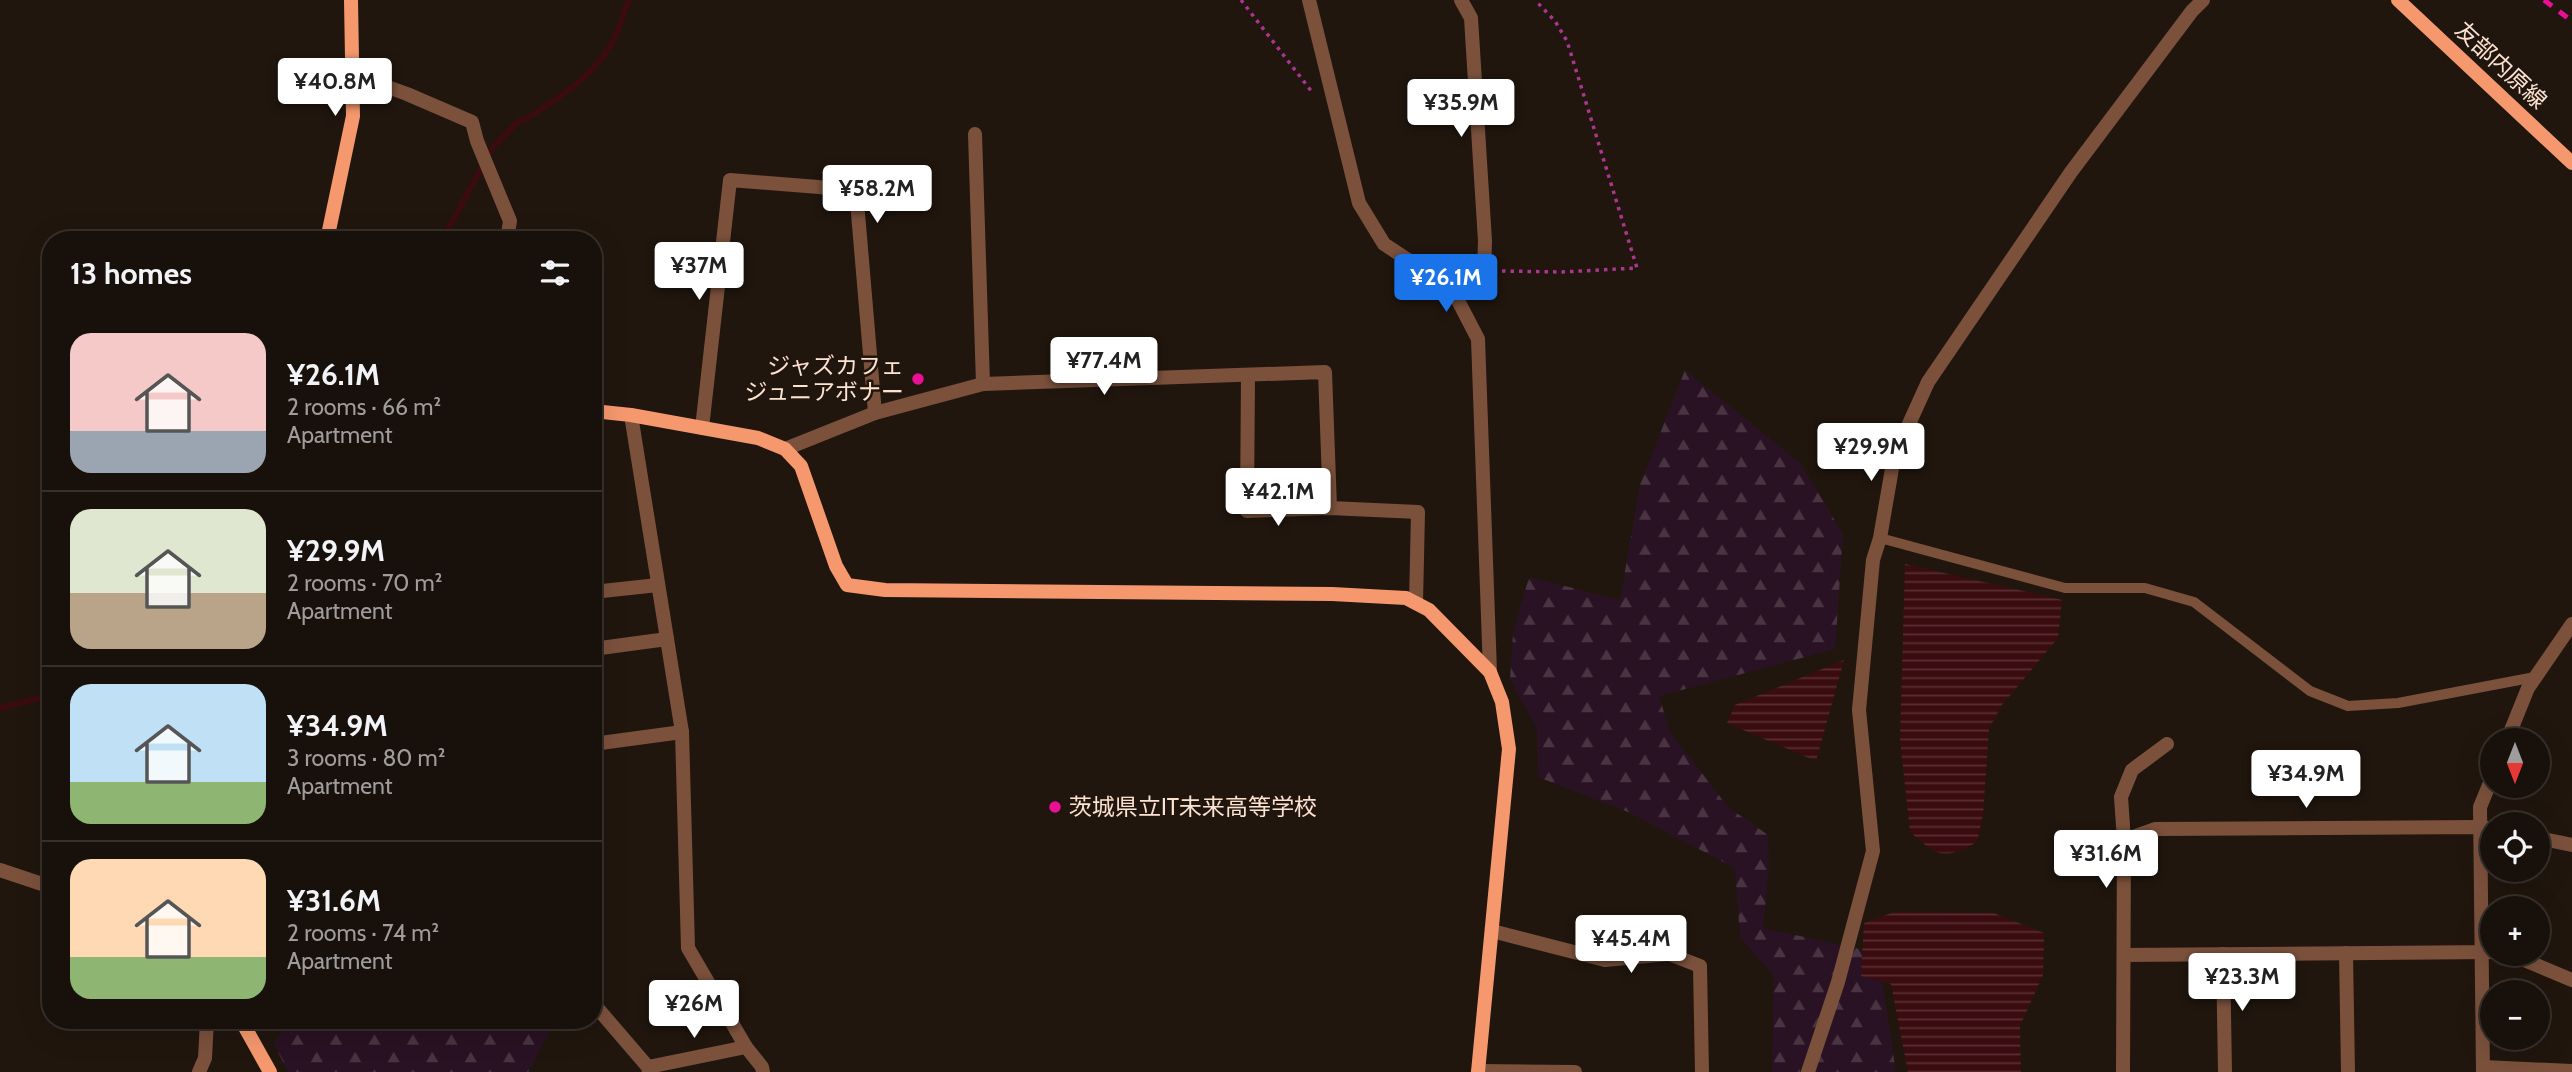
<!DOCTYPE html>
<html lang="en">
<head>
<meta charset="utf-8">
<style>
	body { margin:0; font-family:Cabin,"Noto Sans JP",sans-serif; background:#251e18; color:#f1f3f6; height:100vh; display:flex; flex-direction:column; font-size:26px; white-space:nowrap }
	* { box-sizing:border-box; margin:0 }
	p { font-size:23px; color:#9f9d9c }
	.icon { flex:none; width:38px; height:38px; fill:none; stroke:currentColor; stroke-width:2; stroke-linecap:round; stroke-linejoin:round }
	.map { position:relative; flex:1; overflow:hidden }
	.side { position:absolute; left:42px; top:231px; width:560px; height:798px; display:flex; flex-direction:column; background:#18100a; border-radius:28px; box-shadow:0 7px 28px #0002,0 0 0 2px #36302b }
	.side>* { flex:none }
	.needle { width:46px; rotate:180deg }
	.tools { position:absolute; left:2480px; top:728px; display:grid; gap:14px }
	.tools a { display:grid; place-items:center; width:70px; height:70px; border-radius:50%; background:#18100a; box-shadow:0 7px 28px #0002,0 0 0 2px #36302b; font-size:35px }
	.price { position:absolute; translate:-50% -60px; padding:0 16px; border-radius:7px; background:#fff; color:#222; font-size:23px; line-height:46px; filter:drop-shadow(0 2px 4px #0008) }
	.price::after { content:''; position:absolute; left:50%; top:42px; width:21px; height:16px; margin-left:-10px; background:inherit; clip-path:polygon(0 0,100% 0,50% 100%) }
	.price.on { background:#1a73e8; color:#fff }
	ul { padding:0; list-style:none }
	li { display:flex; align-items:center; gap:21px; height:175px; padding:0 28px }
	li+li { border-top:2px solid #36302b }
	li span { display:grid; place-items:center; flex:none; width:196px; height:140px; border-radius:21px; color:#555 }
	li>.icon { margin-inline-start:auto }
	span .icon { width:84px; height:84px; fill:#fffc; stroke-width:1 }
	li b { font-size:30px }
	h2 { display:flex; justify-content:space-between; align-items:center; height:84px; padding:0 28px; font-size:30px }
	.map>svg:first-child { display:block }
	.forest { fill:url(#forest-firs) }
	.water { fill:url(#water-rules) }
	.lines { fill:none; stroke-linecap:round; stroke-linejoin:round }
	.stream { stroke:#3a0c10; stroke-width:6 }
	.path { stroke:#aa3690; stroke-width:3.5; stroke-dasharray:3.5 5; stroke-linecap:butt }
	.lane { stroke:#7b513c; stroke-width:10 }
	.street { stroke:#7b513c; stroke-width:14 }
	.secondary { stroke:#f5986e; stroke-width:14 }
	.rail { stroke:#e81095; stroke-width:5; stroke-dasharray:10 9; stroke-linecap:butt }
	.poi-dot { fill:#e81095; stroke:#20160e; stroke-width:2.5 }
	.labels { text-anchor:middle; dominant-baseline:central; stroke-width:5; stroke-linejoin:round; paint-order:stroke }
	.street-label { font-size:23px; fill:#fce2d0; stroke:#20160e }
	.poi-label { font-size:23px; fill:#fce2d0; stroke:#20160e; text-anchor:end }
</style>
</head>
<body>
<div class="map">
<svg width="2572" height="1072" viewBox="0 0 2572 1072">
	<defs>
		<pattern id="forest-firs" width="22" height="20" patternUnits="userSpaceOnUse" patternTransform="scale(1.75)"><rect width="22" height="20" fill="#291223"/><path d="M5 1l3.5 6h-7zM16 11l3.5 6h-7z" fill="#493442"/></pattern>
		<pattern id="water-rules" width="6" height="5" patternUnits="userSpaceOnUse" patternTransform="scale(1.75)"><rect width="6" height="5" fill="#3a0c10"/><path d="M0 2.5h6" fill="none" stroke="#572f32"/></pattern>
	</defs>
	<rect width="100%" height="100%" fill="#20160e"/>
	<!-- forest -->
	<g class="forest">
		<polygon points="1685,370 1800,463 1843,534 1835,649 1659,696 1670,732 1728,807 1768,835 1769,868 1763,928 1878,953 1896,1072 1772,1072 1774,976 1740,937 1735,868 1628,812 1538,777 1537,729 1510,679 1513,634 1529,577 1620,600 1640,485"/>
		<polygon points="287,1020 556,1020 528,1072 288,1072 274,1044"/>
	</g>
	<!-- water -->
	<g class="water">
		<path d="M1905 564 2062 600 2058 638 2002 705 1989 729 1983 815 1977 842C1943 861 1937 856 1910 832L1900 740Z"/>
		<polygon points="1844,660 1816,761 1727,723 1735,705"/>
		<polygon points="1894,912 1994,913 2044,933 2043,975 2020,1026 2021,1072 1908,1072 1891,984 1861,976 1864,923"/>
	</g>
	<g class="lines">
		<!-- stream -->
		<g class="stream">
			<path d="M442 240 493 147 520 120H524C558 98 593 78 613 41 620 28 623 13 629 0"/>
			<polyline points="0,708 51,695"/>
		</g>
		<!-- path -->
		<g class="path">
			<polyline points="1241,0 1312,92"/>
			<polyline points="1502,271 1562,272 1637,268 1567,41 1555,21 1535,0"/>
		</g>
		<!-- lane -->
		<polyline class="lane" points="1880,538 2065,588 2145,588 2194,602 2310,691 2348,706 2398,703 2535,677"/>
		<!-- street -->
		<g class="street">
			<polyline points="1309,0 1359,203 1384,244 1452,289 1478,339 1490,672"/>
			<polyline points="1461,0 1471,18 1485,241 1484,271"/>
			<polyline points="352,74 407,94 472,122 477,141 510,221 507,240"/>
			<polyline points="975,134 983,384"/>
			<polyline points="1248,375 1247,511 1330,508 1418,512 1416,603"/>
			<polyline points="631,415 682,732 688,948 746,1047 762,1067 763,1072"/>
			<polyline points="702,428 730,180 856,190 875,413"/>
			<polyline points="785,449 875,413 983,384 1325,372 1330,508"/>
			<polyline points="593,592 658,585"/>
			<polyline points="593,649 667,639"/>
			<polyline points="2507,740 2528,688 2572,624"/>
			<polyline points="593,744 682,732"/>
			<polyline points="2538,838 2572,845"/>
			<polyline points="2124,840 2155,829 2481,827 2492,829"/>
			<polyline points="0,870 51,887"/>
			<polyline points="1492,931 1605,960 1669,954 1700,966 1702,1072"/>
			<polyline points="2346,953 2348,1072"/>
			<polyline points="2223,954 2225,1072"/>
			<polyline points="2510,954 2572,980"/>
			<polyline points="2124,955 2492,952"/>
			<polyline points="593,1003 648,1067 649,1072"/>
			<polyline points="648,1067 746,1047"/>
			<polyline points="2483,1067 2572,1071"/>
			<polyline points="1478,1071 1575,1072"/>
			<polyline points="199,1072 205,1058 207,1020"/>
			<polyline points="1808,1072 1838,982 1873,851 1859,710 1873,560 1880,538 1894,457 1928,382 2071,172 2192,11 2203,0"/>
			<polyline points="2123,1072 2124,840 2121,797 2132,770 2167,744"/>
			<polyline points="2483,1072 2480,807 2492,778"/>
		</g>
		<!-- secondary -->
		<g class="secondary">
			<polyline points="2398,0 2572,163"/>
			<polyline points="327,240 353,116 351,0"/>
			<polyline points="593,411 631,415 758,438 785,449 801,466 836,566 847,585 885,590 1332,594 1406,598 1429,610 1490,672 1502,702 1509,749 1478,1072"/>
			<polyline points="241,1020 270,1072"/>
		</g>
		<!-- rail -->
		<polyline class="rail" points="2544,0 2572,21"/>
	</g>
	<!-- markers -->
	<g class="poi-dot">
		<circle cx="918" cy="379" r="7"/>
		<circle cx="1055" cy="807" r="7"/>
	</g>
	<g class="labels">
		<!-- street labels -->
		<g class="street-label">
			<text transform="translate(2501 65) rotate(43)">友部内原線</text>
		</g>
		<!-- poi labels -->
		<g class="poi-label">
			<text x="904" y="366">ジャズカフェ<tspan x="904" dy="26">ジュニアボナー</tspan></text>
			<text x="1069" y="807" text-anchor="start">茨城県立IT未来高等学校</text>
		</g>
	</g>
</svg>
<div class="tools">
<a><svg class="needle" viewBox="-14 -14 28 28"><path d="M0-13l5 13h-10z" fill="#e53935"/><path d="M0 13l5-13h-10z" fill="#9f9d9c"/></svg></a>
<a><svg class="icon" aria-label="locate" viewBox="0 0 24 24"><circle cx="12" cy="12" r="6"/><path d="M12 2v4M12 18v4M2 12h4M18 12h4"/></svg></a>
<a>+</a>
<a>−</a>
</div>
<b class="price" style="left:335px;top:118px">¥40.8M</b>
<b class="price" style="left:1461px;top:139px">¥35.9M</b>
<b class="price" style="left:877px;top:225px">¥58.2M</b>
<b class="price" style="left:699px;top:302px">¥37M</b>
<b class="price on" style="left:1446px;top:314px">¥26.1M</b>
<b class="price" style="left:1104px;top:397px">¥77.4M</b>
<b class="price" style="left:1871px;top:483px">¥29.9M</b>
<b class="price" style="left:1278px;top:528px">¥42.1M</b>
<b class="price" style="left:2306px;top:810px">¥34.9M</b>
<b class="price" style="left:2106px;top:890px">¥31.6M</b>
<b class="price" style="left:1631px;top:975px">¥45.4M</b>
<b class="price" style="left:2242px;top:1013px">¥23.3M</b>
<b class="price" style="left:694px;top:1040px">¥26M</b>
<section class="side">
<h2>13 homes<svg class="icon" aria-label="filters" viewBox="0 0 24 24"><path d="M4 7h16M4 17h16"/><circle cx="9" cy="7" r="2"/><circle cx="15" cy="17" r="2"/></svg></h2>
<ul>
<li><span style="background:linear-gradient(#f6c9c9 70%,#9aa5b1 0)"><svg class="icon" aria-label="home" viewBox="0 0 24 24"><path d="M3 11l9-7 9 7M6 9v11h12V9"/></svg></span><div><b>¥26.1M</b><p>2 rooms · 66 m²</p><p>Apartment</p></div></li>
<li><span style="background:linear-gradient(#dfe7d0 60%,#b9a48a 0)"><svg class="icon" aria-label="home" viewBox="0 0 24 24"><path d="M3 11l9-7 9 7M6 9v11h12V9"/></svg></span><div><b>¥29.9M</b><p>2 rooms · 70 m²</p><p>Apartment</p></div></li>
<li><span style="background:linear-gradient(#bfe0f5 70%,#8fb573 0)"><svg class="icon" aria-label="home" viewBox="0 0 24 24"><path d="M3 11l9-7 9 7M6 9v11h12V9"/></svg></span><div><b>¥34.9M</b><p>3 rooms · 80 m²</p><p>Apartment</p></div></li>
<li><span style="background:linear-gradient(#ffd9b3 70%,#8fb573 0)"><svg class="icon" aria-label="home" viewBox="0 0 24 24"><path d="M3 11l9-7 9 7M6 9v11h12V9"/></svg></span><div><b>¥31.6M</b><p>2 rooms · 74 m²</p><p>Apartment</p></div></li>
</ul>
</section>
</div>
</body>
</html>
